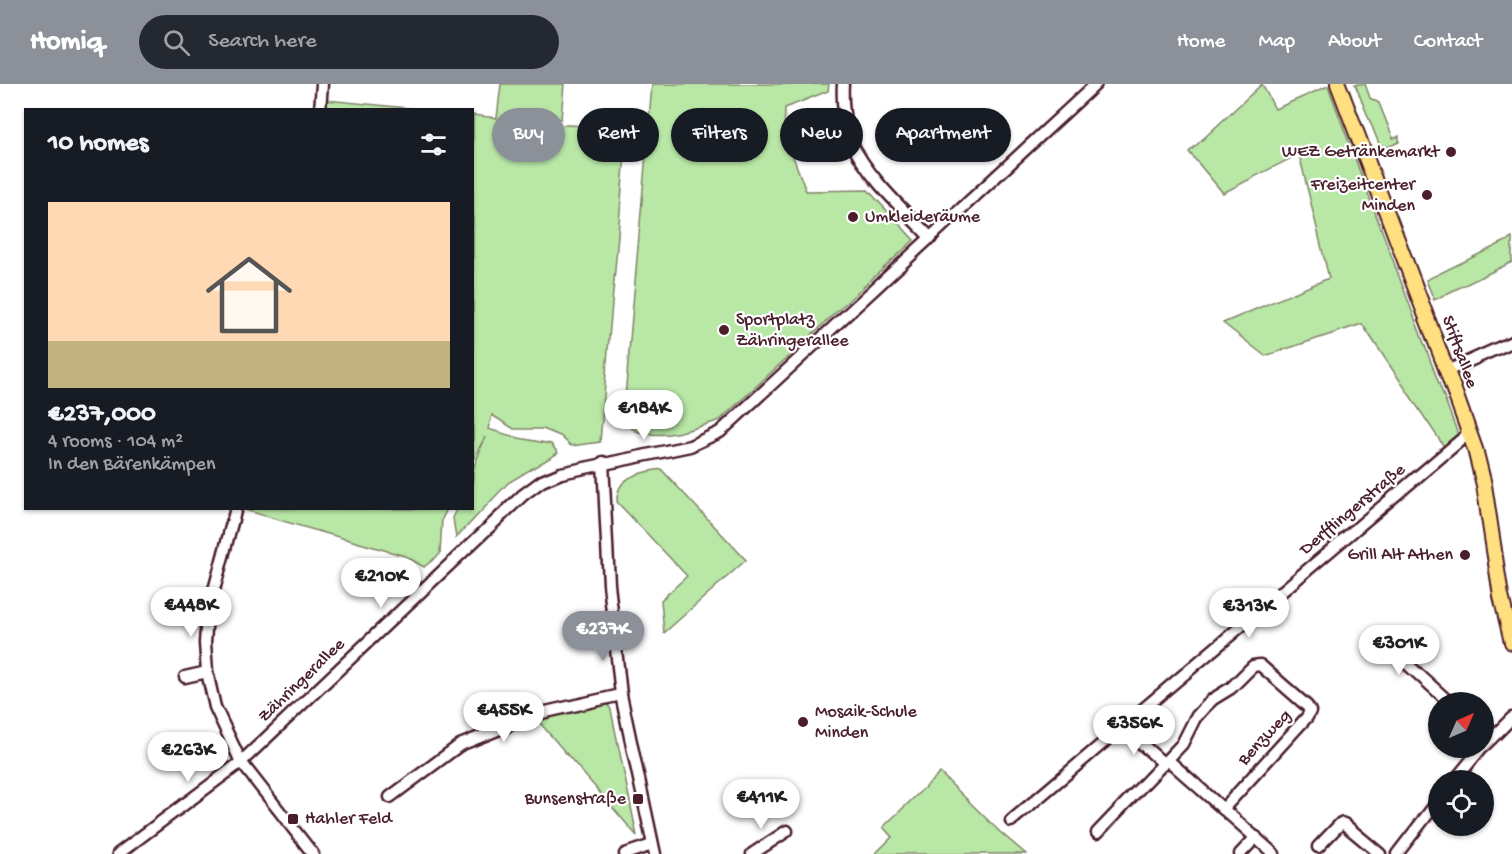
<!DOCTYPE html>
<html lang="en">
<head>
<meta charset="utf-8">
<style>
	body { margin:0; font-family:"Gochi Hand",sans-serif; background:#242831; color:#f1f3f6; height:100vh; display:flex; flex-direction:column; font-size:22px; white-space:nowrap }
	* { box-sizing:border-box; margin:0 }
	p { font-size:20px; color:#9ea1a6 }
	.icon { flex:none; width:33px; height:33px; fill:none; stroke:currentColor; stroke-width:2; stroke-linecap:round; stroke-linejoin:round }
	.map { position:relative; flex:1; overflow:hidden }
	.sheet { position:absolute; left:24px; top:24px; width:450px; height:402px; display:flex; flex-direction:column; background:#171b24; border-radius:0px; box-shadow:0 2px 4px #0004 }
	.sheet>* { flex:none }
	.top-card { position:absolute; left:492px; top:24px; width:570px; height:54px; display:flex; gap:12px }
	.needle { width:39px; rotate:45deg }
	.controls { position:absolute; left:1428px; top:608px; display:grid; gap:12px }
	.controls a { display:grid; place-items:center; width:66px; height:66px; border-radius:50%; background:#171b24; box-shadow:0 2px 4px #0004; font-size:30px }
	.price { position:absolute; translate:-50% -51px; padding:0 14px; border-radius:21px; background:#fff; color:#222; font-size:20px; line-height:39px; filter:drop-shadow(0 2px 3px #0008) }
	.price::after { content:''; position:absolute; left:50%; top:36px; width:18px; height:14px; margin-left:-9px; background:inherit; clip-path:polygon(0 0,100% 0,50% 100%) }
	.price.current { background:#8c9099; color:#fff }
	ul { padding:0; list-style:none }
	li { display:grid; align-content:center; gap:12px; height:318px; padding:0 24px }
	li span { display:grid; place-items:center; height:186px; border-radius:0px; color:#555 }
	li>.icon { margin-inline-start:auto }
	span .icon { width:108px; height:108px; fill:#fffc; stroke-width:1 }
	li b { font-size:26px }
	h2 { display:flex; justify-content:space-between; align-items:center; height:72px; padding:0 24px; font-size:26px }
	.pill { padding:0 21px; border-radius:27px; background:#171b24; box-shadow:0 2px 4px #0004; font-size:21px; line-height:54px }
	.pill.current { background:#8c9099; color:#fff }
	header { display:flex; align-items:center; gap:36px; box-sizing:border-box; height:84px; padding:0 30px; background:#8c9099; color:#fff }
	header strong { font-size:28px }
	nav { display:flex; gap:33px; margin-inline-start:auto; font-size:21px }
	.search { width:420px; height:54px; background:#242831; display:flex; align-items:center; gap:15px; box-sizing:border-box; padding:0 21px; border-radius:33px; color:#9ea1a6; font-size:22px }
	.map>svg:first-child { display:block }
	.green { fill:#b8e7a6; stroke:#818368; stroke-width:1.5 }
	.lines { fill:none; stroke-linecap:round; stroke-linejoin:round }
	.minor-casing { stroke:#4a1f2b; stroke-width:15 }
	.major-casing { stroke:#4a1f2b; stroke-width:18 }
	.minor { stroke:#fff; stroke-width:10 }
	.major { stroke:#ffdf80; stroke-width:14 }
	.poi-dot { fill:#4a1f2b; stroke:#fff; stroke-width:2 }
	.labels { text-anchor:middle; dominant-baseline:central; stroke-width:4.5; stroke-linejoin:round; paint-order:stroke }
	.poi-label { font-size:18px; fill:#4a1f2b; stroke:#fff; text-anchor:end }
	.street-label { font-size:18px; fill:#4a1f2b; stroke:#fff }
</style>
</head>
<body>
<header>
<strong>Homiq</strong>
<div class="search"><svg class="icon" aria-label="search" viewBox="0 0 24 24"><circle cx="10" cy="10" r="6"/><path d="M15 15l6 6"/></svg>Search here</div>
<nav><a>Home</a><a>Map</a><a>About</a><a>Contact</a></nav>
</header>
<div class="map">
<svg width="1512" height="770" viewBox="0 0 1512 770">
	<rect width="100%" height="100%" fill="#fff"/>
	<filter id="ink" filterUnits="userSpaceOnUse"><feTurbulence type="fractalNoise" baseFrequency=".0167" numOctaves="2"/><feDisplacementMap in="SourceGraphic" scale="12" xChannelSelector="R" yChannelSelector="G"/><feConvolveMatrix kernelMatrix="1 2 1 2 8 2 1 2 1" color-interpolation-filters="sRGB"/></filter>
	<g filter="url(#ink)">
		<!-- green -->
		<g class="green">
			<path d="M501 0H564L561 35 527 32 524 51C552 33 596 44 627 47L600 358 571 362 560 352 543 345H514L492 331 488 345 519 354 551 360 558 369 508 399 456 454 453 434 457 425 472 424 473 385 485 353 473 375V31L497 34Z"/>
			<path d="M652 0H829L828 7 785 24 784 49 806 107 868 106 914 156 720 336C696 344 665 356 639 348 633 347 628 341 623 337Z"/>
			<polygon points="1262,0 1275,25 1328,2 1459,353 1445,364 1362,240 1265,272 1223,239 1329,194 1299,70 1223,109 1189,68"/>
			<polygon points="1355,0 1365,0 1370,14 1379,19 1393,54 1399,52 1399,58 1388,63 1379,60"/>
			<polygon points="326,16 418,25 324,26"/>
			<polygon points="1512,154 1512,178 1434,216 1426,196"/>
			<path d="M661 385 746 476 664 549 661 516 687 492 617 418C616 391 641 389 661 385Z"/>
			<polygon points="241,425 241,424 447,425 442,435 440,470 424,483 405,472"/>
			<polygon points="602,619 609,622 611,626 637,752 535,633"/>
			<polygon points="940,689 1000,748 1026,770 875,770 892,753 883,743"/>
		</g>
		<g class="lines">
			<defs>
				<g id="minor">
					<path d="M843 0C842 13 844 44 850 56 868 94 902 124 931 154"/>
					<polyline points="320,26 322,0"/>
					<polyline points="1447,287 1512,258"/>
					<polyline points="603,378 609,500 621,611 655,770"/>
					<polyline points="236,424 207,532 205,559 207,588 215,623 241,678 313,770"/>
					<polyline points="1395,555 1391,563 1394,568 1449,618"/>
					<polyline points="185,593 207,588"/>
					<polyline points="1123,643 1164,680"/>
					<polyline points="1484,662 1512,634"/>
					<polyline points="1168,676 1274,770"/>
					<polyline points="1455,696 1482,663"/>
					<polyline points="390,713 460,661 537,630 621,611"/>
					<polyline points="1011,737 1469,349"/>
					<polyline points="1097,749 1182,660 1195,634 1204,624 1213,615 1231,604 1253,582 1260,581 1307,622 1310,627 1307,633 1223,725"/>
					<polyline points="1318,763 1341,739 1344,740 1380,770"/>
					<polyline points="118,770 241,678 523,411 542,397 561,389 690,362 720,348 1096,0"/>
					<polyline points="625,770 652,761"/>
					<polyline points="752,770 787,747"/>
					<polyline points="1240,770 1256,753"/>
					<polyline points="1397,770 1438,717"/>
				</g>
				<polyline id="major" points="1338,0 1447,287 1475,365 1484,401 1501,512 1512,558"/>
			</defs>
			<!-- minor casing -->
			<use href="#minor" class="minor-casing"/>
			<!-- major casing -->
			<use href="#major" class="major-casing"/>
			<!-- minor -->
			<use href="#minor" class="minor"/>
			<!-- major -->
			<use href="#major" class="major"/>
		</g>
	</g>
	<!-- markers -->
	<g class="poi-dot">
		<circle cx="1451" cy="68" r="6"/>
		<circle cx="1427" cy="111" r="6"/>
		<circle cx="853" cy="133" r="6"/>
		<circle cx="724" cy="246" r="6"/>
		<circle cx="1465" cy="471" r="6"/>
		<circle cx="803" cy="638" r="6"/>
		<rect x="632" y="709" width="12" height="12" rx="3"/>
		<rect x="287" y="729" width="12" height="12" rx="3"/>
	</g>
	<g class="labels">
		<!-- poi labels -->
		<g class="poi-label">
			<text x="1439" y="68">WEZ Getränkemarkt</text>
			<text x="1415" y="101">Freizeitcenter<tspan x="1415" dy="21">Minden</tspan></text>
			<text x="865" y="133" text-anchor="start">Umkleideräume</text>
			<text x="736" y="236" text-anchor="start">Sportplatz<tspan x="736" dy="21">Zähringerallee</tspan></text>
			<text x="1453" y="471">Grill Alt Athen</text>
			<text x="815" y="628" text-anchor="start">Mosaik-Schule<tspan x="815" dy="21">Minden</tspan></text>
			<text x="626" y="715">Bunsenstraße</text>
			<text x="305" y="735" text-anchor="start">Hahler Feld</text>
		</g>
		<!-- street labels -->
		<g class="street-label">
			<text transform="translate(1459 268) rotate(70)">Stiftsallee</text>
			<text transform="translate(1353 426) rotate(-40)">Derfflingerstraße</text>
			<text transform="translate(302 597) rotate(-44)">Zähringerallee</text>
			<text transform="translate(1265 654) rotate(-47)">Benzweg</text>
		</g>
	</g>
</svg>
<div class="controls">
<a><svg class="needle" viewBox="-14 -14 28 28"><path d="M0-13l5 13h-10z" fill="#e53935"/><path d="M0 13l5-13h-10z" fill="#9ea1a6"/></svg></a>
<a><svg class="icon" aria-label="locate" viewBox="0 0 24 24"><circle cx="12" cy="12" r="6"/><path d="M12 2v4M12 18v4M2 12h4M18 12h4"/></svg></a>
</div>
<b class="price" style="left:644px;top:357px">€184K</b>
<b class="price" style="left:381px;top:525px">€210K</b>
<b class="price" style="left:191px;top:554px">€448K</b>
<b class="price" style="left:1249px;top:555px">€313K</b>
<b class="price current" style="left:603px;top:578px">€237K</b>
<b class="price" style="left:1399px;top:592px">€301K</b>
<b class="price" style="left:504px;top:659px">€455K</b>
<b class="price" style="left:1134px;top:672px">€356K</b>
<b class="price" style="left:188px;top:699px">€263K</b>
<b class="price" style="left:761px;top:746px">€411K</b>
<div class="top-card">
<a class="pill current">Buy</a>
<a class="pill">Rent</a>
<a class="pill">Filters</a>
<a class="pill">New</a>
<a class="pill">Apartment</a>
</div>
<section class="sheet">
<h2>10 homes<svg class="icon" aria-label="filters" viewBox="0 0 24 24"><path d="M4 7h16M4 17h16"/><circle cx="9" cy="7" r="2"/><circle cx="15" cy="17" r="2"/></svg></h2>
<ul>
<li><span style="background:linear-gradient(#ffd9b3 75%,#c2b280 0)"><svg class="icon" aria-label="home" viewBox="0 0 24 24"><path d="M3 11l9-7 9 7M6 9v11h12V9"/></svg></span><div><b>€237,000</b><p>4 rooms · 104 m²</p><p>In den Bärenkämpen</p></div></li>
</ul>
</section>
</div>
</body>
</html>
